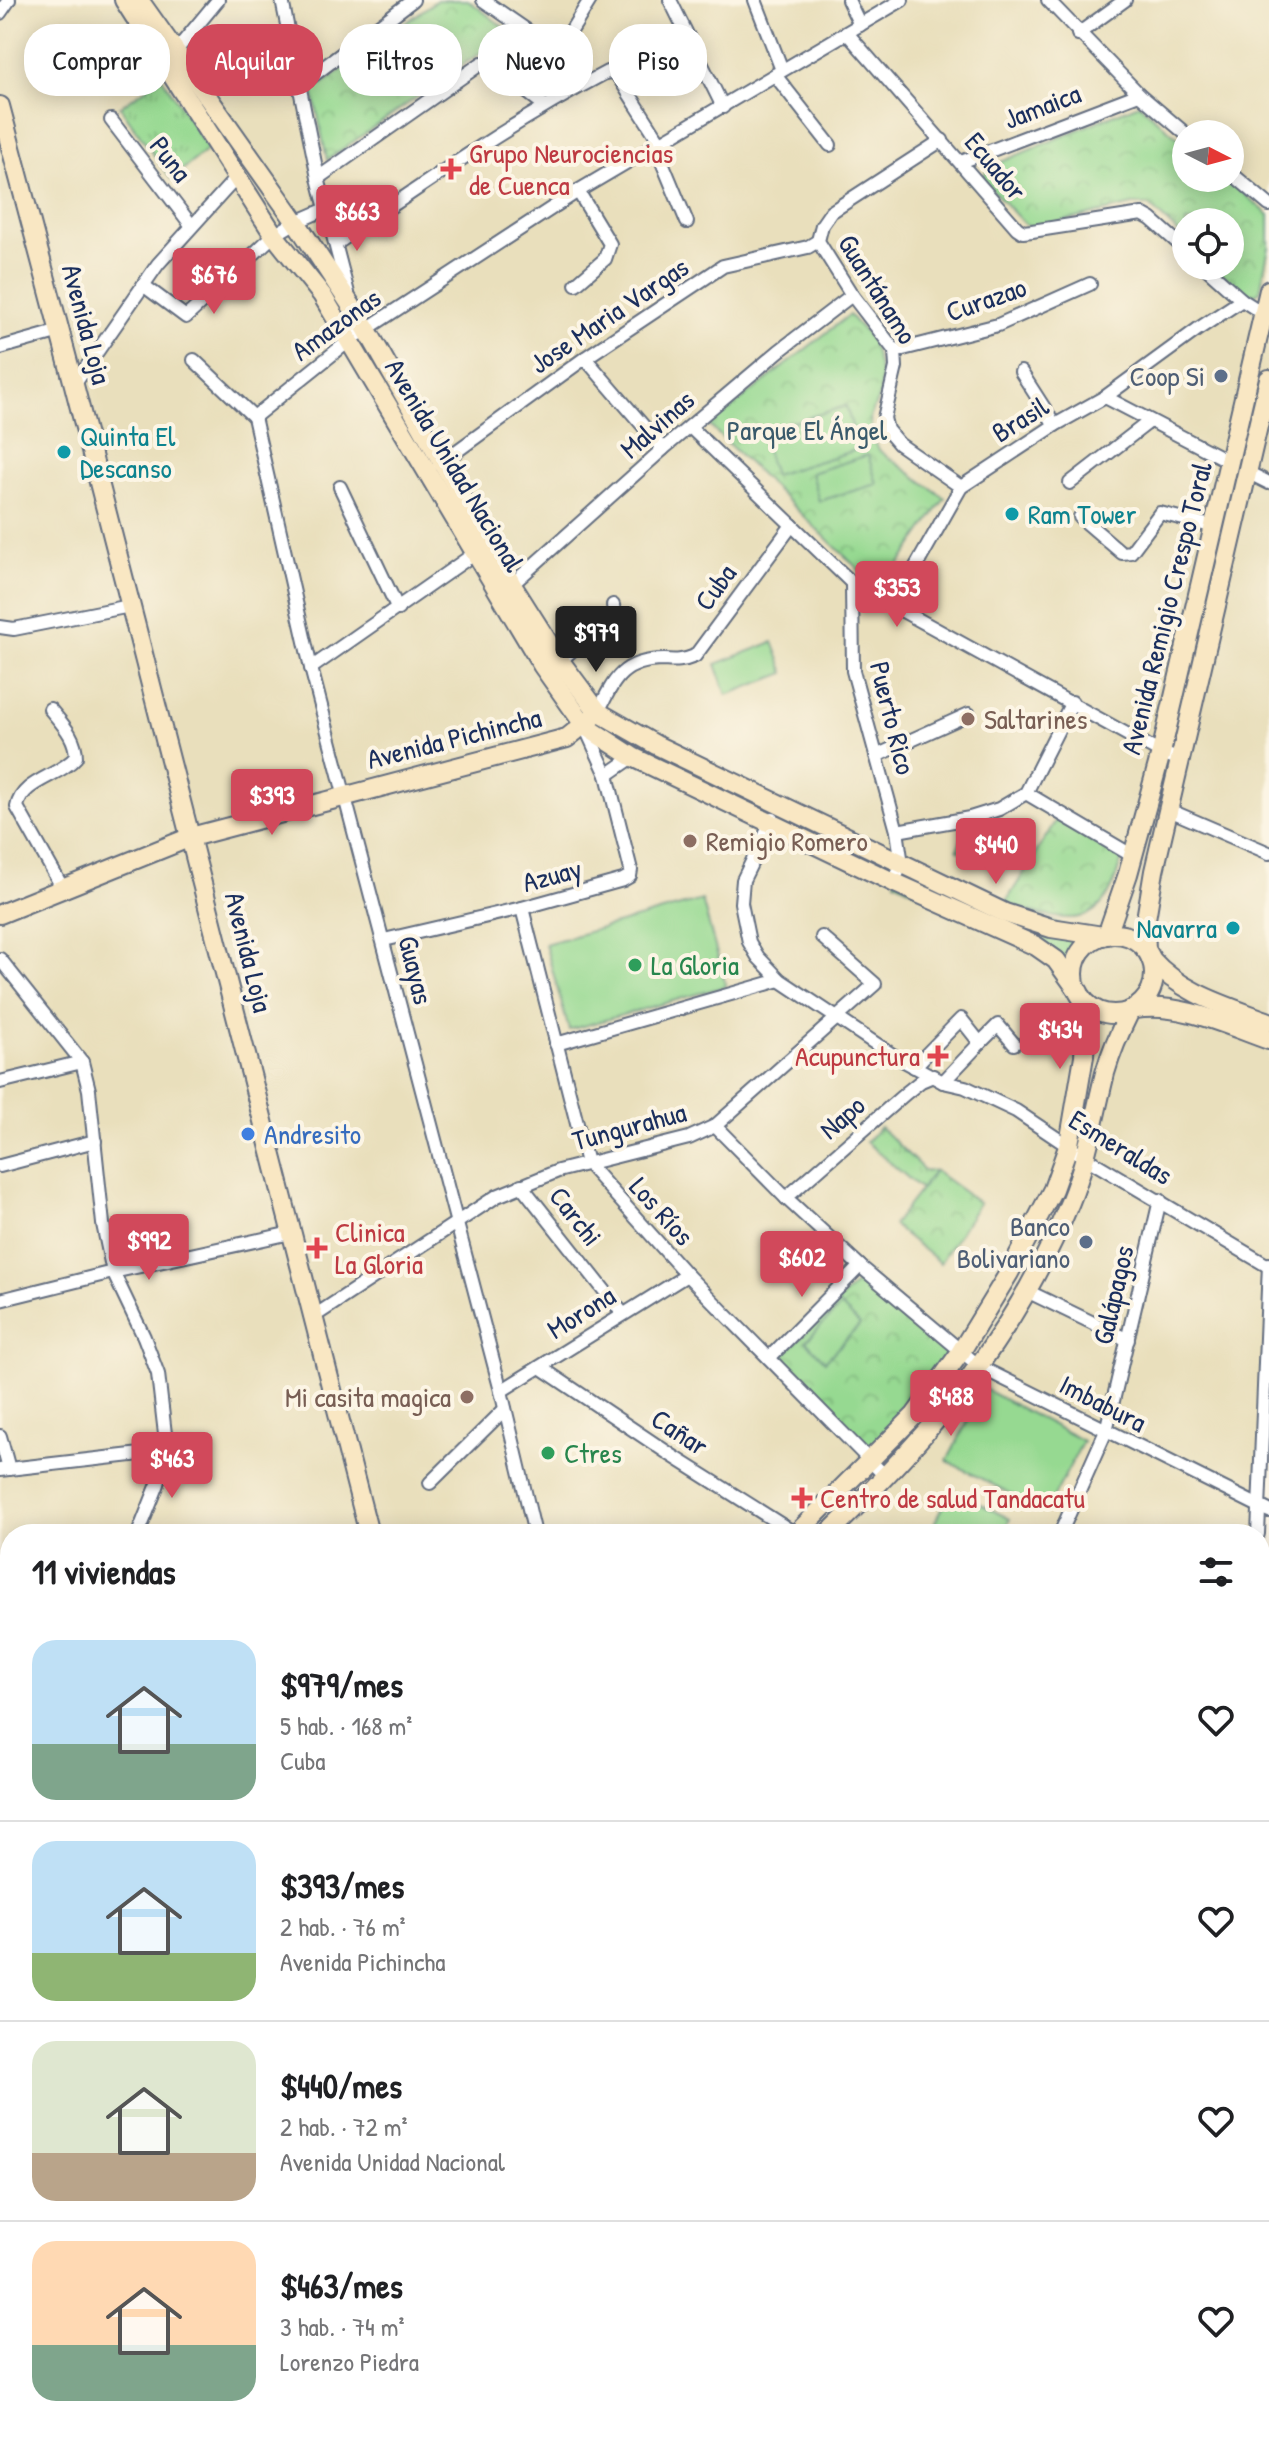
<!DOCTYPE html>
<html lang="es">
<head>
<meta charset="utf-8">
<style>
	body { margin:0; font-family:"Patrick Hand",sans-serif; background:#f6f6f6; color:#202124; height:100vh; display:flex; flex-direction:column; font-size:30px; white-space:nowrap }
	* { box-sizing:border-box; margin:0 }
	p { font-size:26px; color:#757577 }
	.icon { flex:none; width:44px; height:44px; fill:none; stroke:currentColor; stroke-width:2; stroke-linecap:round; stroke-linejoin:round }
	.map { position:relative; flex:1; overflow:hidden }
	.side { position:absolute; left:0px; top:1524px; width:1270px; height:914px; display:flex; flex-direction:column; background:#fff; border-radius:32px 32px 0 0; box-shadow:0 4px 20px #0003 }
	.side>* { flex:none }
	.top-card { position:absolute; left:24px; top:24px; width:800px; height:72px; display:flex; gap:16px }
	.needle { width:52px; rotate:96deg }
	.buttons { position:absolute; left:1172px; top:120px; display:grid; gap:16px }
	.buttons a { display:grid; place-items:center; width:72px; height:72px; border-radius:50%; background:#fff; box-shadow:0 4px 20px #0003; font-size:40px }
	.price { position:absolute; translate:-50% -68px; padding:0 18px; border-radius:8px; background:#d1495b; color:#fff; font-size:26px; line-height:52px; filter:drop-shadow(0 2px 4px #0008) }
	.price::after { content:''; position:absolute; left:50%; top:48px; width:24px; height:18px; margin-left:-12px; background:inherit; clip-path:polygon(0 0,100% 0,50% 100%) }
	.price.on { background:#222; color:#fff }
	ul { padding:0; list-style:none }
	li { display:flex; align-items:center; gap:24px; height:200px; padding:0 32px }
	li+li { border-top:2px solid #e0e0e0 }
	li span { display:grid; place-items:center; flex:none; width:224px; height:160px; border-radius:24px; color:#555 }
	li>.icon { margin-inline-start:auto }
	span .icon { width:96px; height:96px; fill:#fffc; stroke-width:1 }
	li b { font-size:34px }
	h2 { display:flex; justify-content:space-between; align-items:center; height:96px; padding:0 32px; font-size:34px }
	.pill { padding:0 28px; border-radius:32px; background:#fff; box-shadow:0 4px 20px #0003; font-size:28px; line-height:72px }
	.pill.on { background:#d1495b; color:#fff }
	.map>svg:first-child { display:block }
	.grass { fill:url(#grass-tufts); stroke:#588478; stroke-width:2 }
	.park { fill:url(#park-crowns); stroke:#588478; stroke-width:2 }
	.pitch { fill:#96d991; stroke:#588478; stroke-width:2 }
	.water { fill:url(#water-rules); stroke:#3c709c; stroke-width:2 }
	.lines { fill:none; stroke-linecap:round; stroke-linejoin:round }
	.street-casing { stroke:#636d7f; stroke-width:16 }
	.secondary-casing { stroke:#636d7f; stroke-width:22 }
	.street { stroke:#fff; stroke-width:12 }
	.secondary { stroke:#f9e7c3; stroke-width:18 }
	.health-dot { fill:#e0444e; stroke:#fcf5e5; stroke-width:3 }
	.service-dot { fill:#5c6f8a; stroke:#fcf5e5; stroke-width:3 }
	.culture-dot { fill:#0f9aa8; stroke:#fcf5e5; stroke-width:3 }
	.education-dot { fill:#8d6e63; stroke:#fcf5e5; stroke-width:3 }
	.leisure-dot { fill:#2e9e5b; stroke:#fcf5e5; stroke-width:3 }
	.shop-dot { fill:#3f7fe0; stroke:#fcf5e5; stroke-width:3 }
	.labels { text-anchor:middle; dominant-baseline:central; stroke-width:8; stroke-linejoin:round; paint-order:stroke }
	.street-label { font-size:28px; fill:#1b2f5e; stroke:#fcf5e5 }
	.health-label { font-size:28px; fill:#be3a42; stroke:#fcf5e5; text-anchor:start }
	.service-label { font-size:28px; fill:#4e5e75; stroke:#fcf5e5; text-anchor:end }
	.park-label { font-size:28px; fill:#3a5a6b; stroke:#fcf5e5 }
	.culture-label { font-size:28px; fill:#0d838f; stroke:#fcf5e5; text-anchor:start }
	.education-label { font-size:28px; fill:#785e54; stroke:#fcf5e5; text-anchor:start }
	.leisure-label { font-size:28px; fill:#27864d; stroke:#fcf5e5; text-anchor:start }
	.shop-label { font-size:28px; fill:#366cbe; stroke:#fcf5e5; text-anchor:start }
</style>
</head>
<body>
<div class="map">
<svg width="1269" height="2437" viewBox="0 0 1269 2437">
	<defs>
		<pattern id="grass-tufts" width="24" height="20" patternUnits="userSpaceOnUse" patternTransform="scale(2)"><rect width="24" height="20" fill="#96d991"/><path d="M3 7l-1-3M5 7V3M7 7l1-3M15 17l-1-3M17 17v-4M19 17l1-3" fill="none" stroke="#81bb7f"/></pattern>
		<pattern id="park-crowns" width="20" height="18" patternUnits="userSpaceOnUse" patternTransform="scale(2)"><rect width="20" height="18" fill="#96d991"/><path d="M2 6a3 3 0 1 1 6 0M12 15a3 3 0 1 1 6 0" fill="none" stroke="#81bb7f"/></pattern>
		<pattern id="water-rules" width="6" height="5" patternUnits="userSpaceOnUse" patternTransform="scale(2)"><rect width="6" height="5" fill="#5eb1da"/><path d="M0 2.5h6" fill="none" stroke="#4d90b4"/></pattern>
	</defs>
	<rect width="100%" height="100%" fill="#fcf5e5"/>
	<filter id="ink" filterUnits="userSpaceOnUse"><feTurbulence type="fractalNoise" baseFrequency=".0125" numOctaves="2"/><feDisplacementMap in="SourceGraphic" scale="16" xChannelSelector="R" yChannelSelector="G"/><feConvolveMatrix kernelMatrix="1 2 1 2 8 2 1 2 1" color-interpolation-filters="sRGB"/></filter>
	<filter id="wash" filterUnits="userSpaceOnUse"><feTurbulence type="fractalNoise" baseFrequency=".006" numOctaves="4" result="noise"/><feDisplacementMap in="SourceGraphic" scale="32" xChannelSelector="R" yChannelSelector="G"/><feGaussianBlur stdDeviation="1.8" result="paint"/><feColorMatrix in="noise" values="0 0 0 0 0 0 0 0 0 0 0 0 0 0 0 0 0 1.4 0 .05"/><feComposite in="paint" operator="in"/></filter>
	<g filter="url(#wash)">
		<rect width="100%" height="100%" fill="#e9dfbc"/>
		<!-- grass -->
		<g class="grass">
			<polygon points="162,77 208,149 171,179 120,107"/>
			<path d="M902 866 1098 938C1080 946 1075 957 1073 976L1062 964 895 881Z"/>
			<polygon points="880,1127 924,1170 935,1171 921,1189 866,1142"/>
		</g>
		<!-- park -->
		<g class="park">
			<polygon points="437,0 468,0 510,32 327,160 313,91"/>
			<polygon points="1139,104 1186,145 1186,178 1225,178 1269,215 1269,247 1260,291 1253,295 1235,287 1213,266 1230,266 1230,222 1186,222 1186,240 1150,206 1137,204 1034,228 1025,225 987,184 983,176 989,167"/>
			<polygon points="849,315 871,339 881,375 880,393 870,418 872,440 881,452 945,498 881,591 709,425"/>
			<path d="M1056 820 1123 854C1104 934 1071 924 1005 904Z"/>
			<polygon points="935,1171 979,1203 940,1263 893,1225"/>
			<polygon points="862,1278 949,1352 910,1405 870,1449 781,1357"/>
			<polygon points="1269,2073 1269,2220 1260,2233 1260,2108"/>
		</g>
		<!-- pitch -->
		<g class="pitch">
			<polygon points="846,406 859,449 774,475 760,432"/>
			<polygon points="868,455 877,484 819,501 811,473"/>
			<polygon points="773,642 785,673 727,695 716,664"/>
			<polygon points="966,831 1000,848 991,867 957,849"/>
			<polygon points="702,900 726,986 569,1030 545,944"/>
			<polygon points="841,1306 860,1325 825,1361 806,1341"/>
			<polygon points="984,1389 1083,1441 1046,1512 947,1461"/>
			<polygon points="951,1489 1010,1519 1002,1534 929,1534"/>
			<polygon points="134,2428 218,2428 232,2437 129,2437"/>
		</g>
		<!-- water -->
		<polygon class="water" points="1269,2000 1269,2069 1260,2104 1260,2015"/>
	</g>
	<g filter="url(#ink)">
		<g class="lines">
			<defs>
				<g id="street">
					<polyline points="282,0 318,178 348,293"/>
					<polyline points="483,0 554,49 563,44 590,0"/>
					<polyline points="670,0 723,107"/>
					<polyline points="755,0 782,70"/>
					<polyline points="848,0 860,25"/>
					<polyline points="1048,0 1139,94 1186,134"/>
					<polyline points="0,13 9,0"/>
					<polyline points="847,33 1017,228 1023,232 1032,231 1142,214 1151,219 1186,250"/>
					<polyline points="1078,34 1125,0"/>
					<polyline points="175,52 218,0"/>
					<polyline points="775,75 830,145"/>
					<polyline points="299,86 413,0"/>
					<polyline points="111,120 192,226"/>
					<polyline points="942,140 831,212 822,225 818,241 852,295 895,351 896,367 884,418 887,430 899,444 961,487"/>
					<polyline points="655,145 687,222"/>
					<polyline points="961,162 1139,94"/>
					<polyline points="1230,172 1269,205"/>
					<polyline points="318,178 482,63 489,63 544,105"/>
					<path d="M336 244C425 183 512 122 607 72L616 73 660 142"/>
					<polyline points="1204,266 1242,300 1264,314"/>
					<polyline points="576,284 605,259 610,244 578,191"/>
					<polyline points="143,285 186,317 274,235 296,222 326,209"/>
					<polyline points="0,348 60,331"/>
					<polyline points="895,351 998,325 1090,284"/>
					<polyline points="585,358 663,449"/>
					<polyline points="194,360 254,417"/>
					<polyline points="1021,372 1055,425"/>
					<polyline points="74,385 158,264 236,178"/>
					<polyline points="1105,397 1198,329 1242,300"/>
					<polyline points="254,417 311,668 501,1391 535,1534"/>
					<polyline points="254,417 350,340 578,191 902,0"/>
					<polyline points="690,427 852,583 1161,753 1181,760"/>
					<polyline points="439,464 585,358 723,266 808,247 818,241"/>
					<polyline points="1247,472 1269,483"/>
					<polyline points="1070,483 1150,421"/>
					<polyline points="340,487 398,609"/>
					<polyline points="1080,517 1122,553 1131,552 1160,513 1215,527"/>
					<polyline points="852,583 853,671 897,831 902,864 893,882"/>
					<polyline points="508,588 663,449 779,351 852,295"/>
					<polyline points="893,607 961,487 1055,425 1105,397 1230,462"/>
					<polyline points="0,627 14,629 130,606"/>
					<polyline points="560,661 614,613 613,605"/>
					<polyline points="311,668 474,554"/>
					<path d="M50 709C62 724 76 737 76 757 59 777 22 780 17 807L62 887"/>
					<path d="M598 712C614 679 623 660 664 660 676 661 683 661 695 656L792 525"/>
					<polyline points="876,756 969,714"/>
					<polyline points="607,775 633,757"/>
					<polyline points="1026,793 1133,856"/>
					<polyline points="1169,810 1269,853"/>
					<polyline points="773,819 743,880 741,903 749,942 758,957 780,980 891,1054 943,1082 965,1087 1016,1111 1086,1158 1268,1266"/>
					<polyline points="897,831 970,818 999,809 1026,793 1072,702"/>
					<polyline points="522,908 587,1163 687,1275 886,1477"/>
					<polyline points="384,940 522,908 623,880 630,876 631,870 607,775 586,729"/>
					<polyline points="0,959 82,1062 89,1090 103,1224 113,1272 144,1337 158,1374 167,1451 158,1484 138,1534"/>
					<polyline points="980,1043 998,1025 1014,1044"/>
					<polyline points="556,1044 780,980"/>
					<polyline points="914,1067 961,1019 980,1043 943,1082"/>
					<polyline points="0,1082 82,1062"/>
					<polyline points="715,1126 786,1198 860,1266 980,1367 1269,1511"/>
					<polyline points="0,1166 95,1141"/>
					<polyline points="521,1185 623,1314"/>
					<polyline points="786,1198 906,1093 921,1081 933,1076"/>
					<polyline points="1029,1292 1128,1340"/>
					<polyline points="0,1300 113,1272 291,1233"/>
					<polyline points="313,1317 497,1196 558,1171 689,1138 715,1126 875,984 822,937"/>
					<polyline points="769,1358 860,1266"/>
					<polyline points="540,1367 671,1455 796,1534"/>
					<polyline points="501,1391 687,1275"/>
					<polyline points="0,1436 9,1469"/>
					<polyline points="0,1470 167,1451"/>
					<polyline points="430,1483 505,1409"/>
					<polyline points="1060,1534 1106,1431 1160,1200"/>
					<polyline points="1258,1534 1269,1264"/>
					<polyline points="0,1631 10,1628"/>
					<polyline points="0,1786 10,1779"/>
					<polyline points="1260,1794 1269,1800"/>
					<polyline points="0,1814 10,1828"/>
					<polyline points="0,2110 10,2102"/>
					<polyline points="0,2230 10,2221"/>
					<polyline points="0,2259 10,2266"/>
					<polyline points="0,2389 10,2382"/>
					<polyline points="274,2428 289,2437"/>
					<polyline points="535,2428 546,2437"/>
					<polyline points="786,2428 798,2437"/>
					<polyline points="1026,2428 1032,2437"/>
					<polyline points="1127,2428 1132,2437"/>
					<polyline points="32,2437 41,2428"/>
					<polyline points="361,2437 366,2428"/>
					<polyline points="436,2437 443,2428"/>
					<polyline points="645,2437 654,2428"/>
					<polyline points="1186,2437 1200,2428"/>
					<polyline points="1262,2437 1269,2430"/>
				</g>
				<g id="secondary">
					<polyline points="124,0 274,235 322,295 542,665 585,726 633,757 893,882 1036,946 1056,960 1079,992"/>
					<polyline points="139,0 296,222 366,328 512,585 560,661 598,712 656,745 1005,913 1051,928 1103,936"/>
					<polyline points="0,106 74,385 369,1534"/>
					<polyline points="0,914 191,837 567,738 593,717"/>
					<circle cx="1114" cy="974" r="40"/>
					<polyline points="1107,935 1128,874 1161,753 1269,290"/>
					<polyline points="1146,950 1145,925 1154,871 1269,379"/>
					<path d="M1151 959C1182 994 1227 1006 1269 1022"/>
					<path d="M1135 1009C1181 1002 1226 1025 1269 1040"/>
					<polyline points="796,1534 915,1415 960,1353 1009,1273 1053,1189 1069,1144 1084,1056 1086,1017 1082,997"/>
					<path d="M828 1534C933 1432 1013 1340 1070 1202 1087 1161 1094 1117 1105 1073 1111 1052 1120 1031 1130 1011"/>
					<polyline points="1260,1941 1269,1932"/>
					<polyline points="0,1969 10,1962"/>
					<polyline points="1260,1972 1269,1963"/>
					<polyline points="0,1991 10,1984"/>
					<polyline points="1260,2253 1269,2244"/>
					<polyline points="1260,2270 1269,2261"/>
					<polyline points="594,2428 596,2437"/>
					<polyline points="857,2437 864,2428"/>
					<polyline points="877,2437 885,2428"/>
					<polyline points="992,2437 1001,2428"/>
				</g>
			</defs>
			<!-- street casing -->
			<use href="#street" class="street-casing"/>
			<!-- secondary casing -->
			<use href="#secondary" class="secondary-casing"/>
			<!-- street -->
			<use href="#street" class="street"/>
			<!-- secondary -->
			<use href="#secondary" class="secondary"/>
		</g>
	</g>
	<!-- markers -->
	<g class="health-dot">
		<path d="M447 157h8v8h8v8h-8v8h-8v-8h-8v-8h8z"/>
		<path d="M934 1044h8v8h8v8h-8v8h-8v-8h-8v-8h8z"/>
		<path d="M313 1236h8v8h8v8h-8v8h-8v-8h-8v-8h8z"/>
		<path d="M798 1486h8v8h8v8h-8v8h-8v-8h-8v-8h8z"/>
	</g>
	<g class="service-dot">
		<circle cx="1221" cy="376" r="8"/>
		<circle cx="1086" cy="1242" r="8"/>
	</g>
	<g class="culture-dot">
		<circle cx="64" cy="452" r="8"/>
		<circle cx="1012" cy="514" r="8"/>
		<circle cx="1233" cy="928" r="8"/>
	</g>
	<g class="education-dot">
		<circle cx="968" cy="719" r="8"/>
		<circle cx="690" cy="841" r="8"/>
		<circle cx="467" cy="1397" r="8"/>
	</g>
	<g class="leisure-dot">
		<circle cx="635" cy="965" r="8"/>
		<circle cx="548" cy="1453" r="8"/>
	</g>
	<circle class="shop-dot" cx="248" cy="1134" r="8"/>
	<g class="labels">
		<!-- street labels -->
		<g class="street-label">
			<text transform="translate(1042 106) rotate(-21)">Jamaica</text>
			<text transform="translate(171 159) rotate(52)">Puna</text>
			<text transform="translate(996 166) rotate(50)">Ecuador</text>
			<text transform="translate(878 289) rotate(58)">Guantánamo</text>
			<text transform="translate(986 299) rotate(-19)">Curazao</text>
			<text transform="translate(609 315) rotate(-34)">Jose Maria Vargas</text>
			<text transform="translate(87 324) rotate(75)">Avenida Loja</text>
			<text transform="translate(336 324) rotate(-36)">Amazonas</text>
			<text transform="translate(1020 419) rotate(-32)">Brasil</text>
			<text transform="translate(657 424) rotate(-41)">Malvinas</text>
			<text transform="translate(455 465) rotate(59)">Avenida Unidad Nacional</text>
			<text transform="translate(715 587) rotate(-54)">Cuba</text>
			<text transform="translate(1166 608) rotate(-76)">Avenida Remigio Crespo Toral</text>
			<text transform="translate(893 718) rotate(76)">Puerto Rico</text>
			<text transform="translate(454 738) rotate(-14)">Avenida Pichincha</text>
			<text transform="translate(552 875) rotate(-15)">Azuay</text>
			<text transform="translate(249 952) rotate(76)">Avenida Loja</text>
			<text transform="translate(416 970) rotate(76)">Guayas</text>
			<text transform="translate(842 1117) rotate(-41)">Napo</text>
			<text transform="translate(629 1126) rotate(-15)">Tungurahua</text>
			<text transform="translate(1121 1147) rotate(32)">Esmeraldas</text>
			<text transform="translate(662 1211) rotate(48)">Los Ríos</text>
			<text transform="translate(576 1216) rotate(52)">Carchi</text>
			<text transform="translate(1113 1295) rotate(-77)">Galápagos</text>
			<text transform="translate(581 1312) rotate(-32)">Morona</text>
			<text transform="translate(1103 1403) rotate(27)">Imbabura</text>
			<text transform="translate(680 1432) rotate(33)">Cañar</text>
		</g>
		<!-- health labels -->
		<g class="health-label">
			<text x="469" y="153">Grupo Neurociencias<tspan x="469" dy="32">de Cuenca</tspan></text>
			<text x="920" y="1056" text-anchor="end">Acupunctura</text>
			<text x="335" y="1232">Clinica<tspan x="335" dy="32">La Gloria</tspan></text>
			<text x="820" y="1498">Centro de salud Tandacatu</text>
		</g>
		<!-- service labels -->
		<g class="service-label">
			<text x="1205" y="376">Coop Si</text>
			<text x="1070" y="1226">Banco<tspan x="1070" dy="32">Bolivariano</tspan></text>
		</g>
		<!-- park labels -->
		<g class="park-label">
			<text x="807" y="430">Parque El Ángel</text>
		</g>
		<!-- culture labels -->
		<g class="culture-label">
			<text x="80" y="436">Quinta El<tspan x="80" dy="32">Descanso</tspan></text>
			<text x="1028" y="514">Ram Tower</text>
			<text x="1217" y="928" text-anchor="end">Navarra</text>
		</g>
		<!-- education labels -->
		<g class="education-label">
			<text x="984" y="719">Saltarines</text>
			<text x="706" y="841">Remigio Romero</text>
			<text x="451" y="1397" text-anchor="end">Mi casita magica</text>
		</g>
		<!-- leisure labels -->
		<g class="leisure-label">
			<text x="651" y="965">La Gloria</text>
			<text x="564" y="1453">Ctres</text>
		</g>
		<!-- shop labels -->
		<g class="shop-label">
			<text x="264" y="1134">Andresito</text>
		</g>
	</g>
</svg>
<div class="buttons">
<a><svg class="needle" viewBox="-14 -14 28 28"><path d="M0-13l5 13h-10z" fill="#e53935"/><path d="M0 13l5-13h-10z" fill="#757577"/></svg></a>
<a><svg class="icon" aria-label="locate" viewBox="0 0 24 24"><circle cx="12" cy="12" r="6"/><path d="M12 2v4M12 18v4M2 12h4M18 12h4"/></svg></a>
</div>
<b class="price" style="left:357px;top:253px">$663</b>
<b class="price" style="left:214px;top:316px">$676</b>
<b class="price" style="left:897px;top:629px">$353</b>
<b class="price on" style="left:596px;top:674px">$979</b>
<b class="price" style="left:272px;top:837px">$393</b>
<b class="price" style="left:996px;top:886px">$440</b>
<b class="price" style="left:1060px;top:1071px">$434</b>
<b class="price" style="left:149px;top:1282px">$992</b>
<b class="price" style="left:802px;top:1299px">$602</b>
<b class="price" style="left:951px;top:1438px">$488</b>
<b class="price" style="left:172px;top:1500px">$463</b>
<div class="top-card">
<a class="pill">Comprar</a>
<a class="pill on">Alquilar</a>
<a class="pill">Filtros</a>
<a class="pill">Nuevo</a>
<a class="pill">Piso</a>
</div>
<section class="side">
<h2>11 viviendas<svg class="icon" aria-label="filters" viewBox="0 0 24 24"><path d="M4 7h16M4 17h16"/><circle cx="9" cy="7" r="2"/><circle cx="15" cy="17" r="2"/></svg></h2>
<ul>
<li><span style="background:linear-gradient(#bfe0f5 65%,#7fa58c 0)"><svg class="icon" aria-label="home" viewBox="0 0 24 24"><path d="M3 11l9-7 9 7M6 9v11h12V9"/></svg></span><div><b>$979/mes</b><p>5 hab. · 168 m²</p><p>Cuba</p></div><svg class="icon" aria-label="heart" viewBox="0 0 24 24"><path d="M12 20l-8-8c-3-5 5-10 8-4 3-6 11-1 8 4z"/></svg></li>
<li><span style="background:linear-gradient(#bfe0f5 70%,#8fb573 0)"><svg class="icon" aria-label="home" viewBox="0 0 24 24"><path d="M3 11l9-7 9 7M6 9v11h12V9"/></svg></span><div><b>$393/mes</b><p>2 hab. · 76 m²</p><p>Avenida Pichincha</p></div><svg class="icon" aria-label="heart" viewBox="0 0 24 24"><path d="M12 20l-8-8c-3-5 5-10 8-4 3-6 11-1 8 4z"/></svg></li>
<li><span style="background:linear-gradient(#dfe7d0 70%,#b9a48a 0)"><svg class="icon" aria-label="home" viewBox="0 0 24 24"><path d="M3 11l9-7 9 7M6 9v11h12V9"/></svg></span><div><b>$440/mes</b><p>2 hab. · 72 m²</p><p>Avenida Unidad Nacional</p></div><svg class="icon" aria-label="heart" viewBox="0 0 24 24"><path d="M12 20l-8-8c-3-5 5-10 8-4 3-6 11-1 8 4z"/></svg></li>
<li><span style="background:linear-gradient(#ffd9b3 65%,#7fa58c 0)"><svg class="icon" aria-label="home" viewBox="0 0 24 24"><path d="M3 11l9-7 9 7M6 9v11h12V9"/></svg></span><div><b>$463/mes</b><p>3 hab. · 74 m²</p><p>Lorenzo Piedra</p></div><svg class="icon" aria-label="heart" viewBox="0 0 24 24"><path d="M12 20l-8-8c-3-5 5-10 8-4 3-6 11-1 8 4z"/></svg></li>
</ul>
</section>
</div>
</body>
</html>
